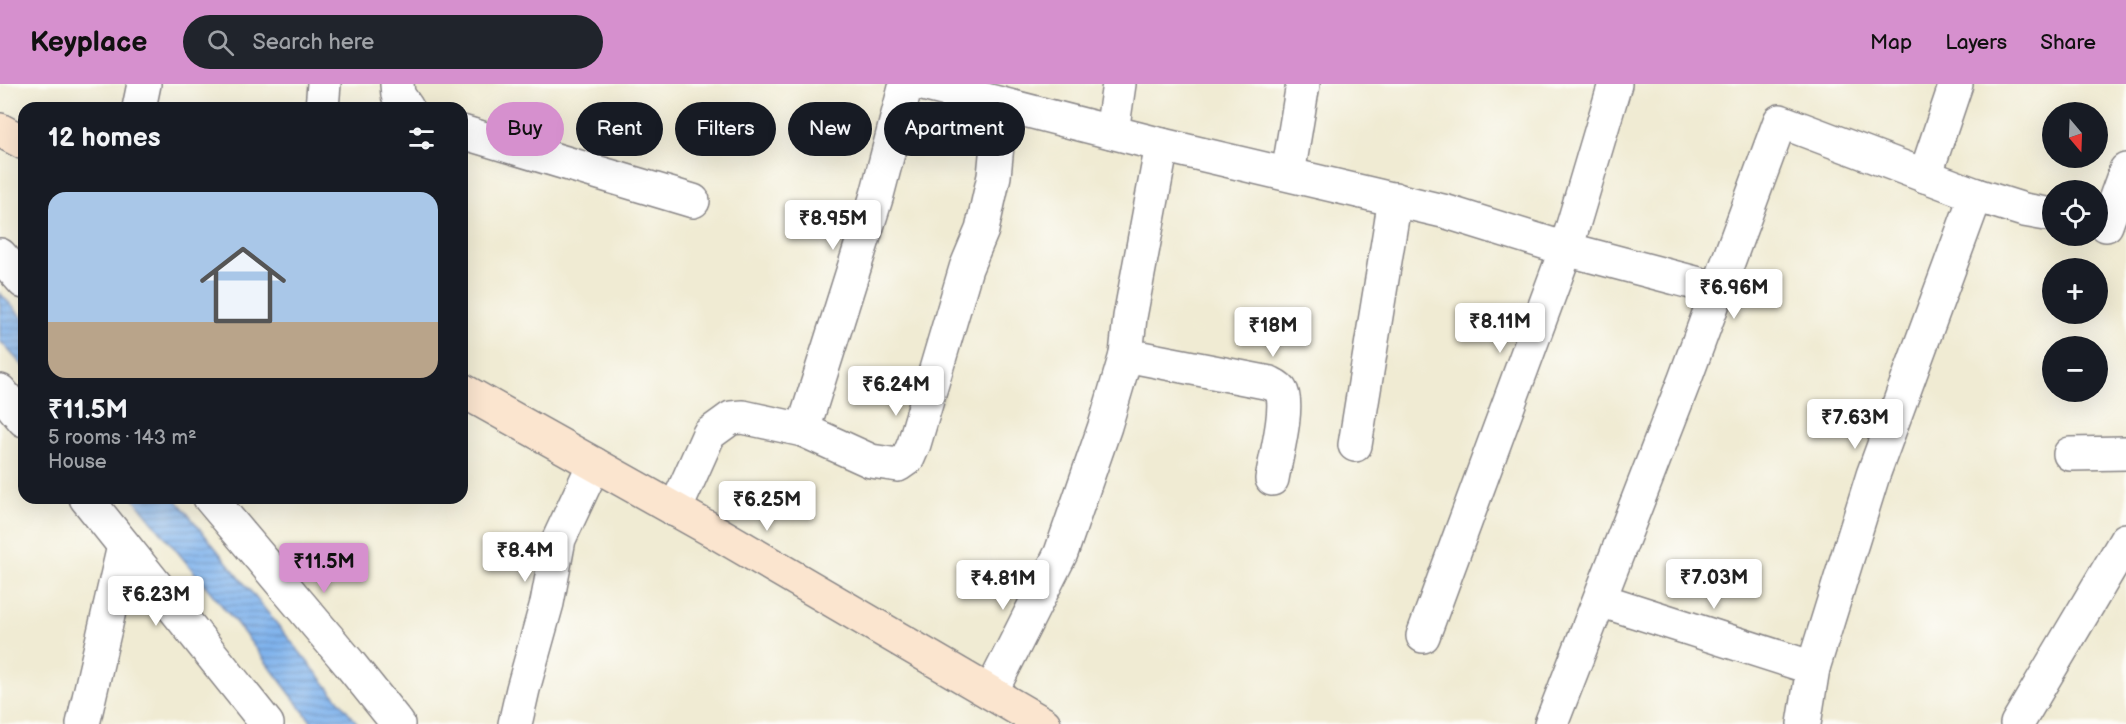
<!DOCTYPE html>
<html lang="en">
<head>
<meta charset="utf-8">
<style>
	body { margin:0; font-family:"Balsamiq Sans",sans-serif; background:#20242c; color:#f1f3f6; height:100vh; display:flex; flex-direction:column; font-size:22px; white-space:nowrap }
	* { box-sizing:border-box; margin:0 }
	p { font-size:20px; color:#9ea1a6 }
	.icon { flex:none; width:33px; height:33px; fill:none; stroke:currentColor; stroke-width:2; stroke-linecap:round; stroke-linejoin:round }
	.map { position:relative; flex:1; overflow:hidden }
	.drawer { position:absolute; left:18px; top:18px; width:450px; height:402px; display:flex; flex-direction:column; background:#171b24; border-radius:18px; box-shadow:0 6px 24px #0002 }
	.drawer>* { flex:none }
	.banner { position:absolute; left:486px; top:18px; width:570px; height:54px; display:flex; gap:12px }
	.needle { width:39px; rotate:161deg }
	.fabs { position:absolute; left:2042px; top:18px; display:grid; gap:12px }
	.fabs a { display:grid; place-items:center; width:66px; height:66px; border-radius:50%; background:#171b24; box-shadow:0 6px 24px #0002; font-size:30px }
	.price { position:absolute; translate:-50% -51px; padding:0 14px; border-radius:6px; background:#fff; color:#222; font-size:20px; line-height:39px; filter:drop-shadow(0 2px 3px #0008) }
	.price::after { content:''; position:absolute; left:50%; top:36px; width:18px; height:14px; margin-left:-9px; background:inherit; clip-path:polygon(0 0,100% 0,50% 100%) }
	.price.selected { background:#d690ce; color:#111 }
	ul { padding:0; list-style:none }
	li { display:grid; align-content:center; gap:12px; height:318px; padding:0 30px }
	li span { display:grid; place-items:center; height:186px; border-radius:18px; color:#555 }
	li>.icon { margin-inline-start:auto }
	span .icon { width:108px; height:108px; fill:#fffc; stroke-width:1 }
	li b { font-size:26px }
	h2 { display:flex; justify-content:space-between; align-items:center; height:72px; padding:0 30px; font-size:26px }
	.tag { padding:0 21px; border-radius:27px; background:#171b24; box-shadow:0 6px 24px #0002; font-size:21px; line-height:54px }
	.tag.selected { background:#d690ce; color:#111 }
	header { display:flex; align-items:center; gap:36px; box-sizing:border-box; height:84px; padding:0 30px; background:#d690ce; color:#111 }
	header strong { font-size:28px }
	nav { display:flex; gap:33px; margin-inline-start:auto; font-size:21px }
	.search { width:420px; height:54px; background:#20242c; display:flex; align-items:center; gap:15px; box-sizing:border-box; padding:0 21px; border-radius:33px; color:#9ea1a6; font-size:22px }
	.map>svg:first-child { display:block }
	.water { fill:url(#water-rules); stroke:#506a94; stroke-width:1.5 }
	.lines { fill:none; stroke-linecap:round; stroke-linejoin:round }
	.street-casing { stroke:#898687; stroke-width:36 }
	.secondary-casing { stroke:#898687; stroke-width:36 }
	.street { stroke:#fff; stroke-width:33 }
	.secondary { stroke:#fbe5cf; stroke-width:33 }
</style>
</head>
<body>
<header>
<strong>Keyplace</strong>
<div class="search"><svg class="icon" aria-label="search" viewBox="0 0 24 24"><circle cx="10" cy="10" r="6"/><path d="M15 15l6 6"/></svg>Search here</div>
<nav><a>Map</a><a>Layers</a><a>Share</a></nav>
</header>
<div class="map">
<svg width="2126" height="640" viewBox="0 0 2126 640">
	<defs>
		<pattern id="water-rules" width="6" height="5" patternUnits="userSpaceOnUse" patternTransform="scale(1.5)"><rect width="6" height="5" fill="#7fb2ec"/><path d="M0 2.5h6" fill="none" stroke="#6890c0"/></pattern>
	</defs>
	<rect width="100%" height="100%" fill="#fdfcf7"/>
	<filter id="ink" filterUnits="userSpaceOnUse"><feTurbulence type="fractalNoise" baseFrequency=".0167" numOctaves="2"/><feDisplacementMap in="SourceGraphic" scale="12" xChannelSelector="R" yChannelSelector="G"/><feConvolveMatrix kernelMatrix="1 2 1 2 8 2 1 2 1" color-interpolation-filters="sRGB"/></filter>
	<filter id="wash" filterUnits="userSpaceOnUse"><feTurbulence type="fractalNoise" baseFrequency=".008" numOctaves="4" result="noise"/><feDisplacementMap in="SourceGraphic" scale="24" xChannelSelector="R" yChannelSelector="G"/><feGaussianBlur stdDeviation="1.35" result="paint"/><feColorMatrix in="noise" values="0 0 0 0 0 0 0 0 0 0 0 0 0 0 0 0 0 1.4 0 .05"/><feComposite in="paint" operator="in"/></filter>
	<g filter="url(#wash)">
		<rect width="100%" height="100%" fill="#f0ebd3"/>
		<!-- water -->
		<g class="water">
			<polygon points="0,209 24,235 24,283 0,257"/>
			<polygon points="133,414 175,414 358,640 313,640 237,540"/>
		</g>
	</g>
	<g filter="url(#ink)">
		<g class="lines">
			<defs>
				<g id="street">
					<polyline points="397,0 398,11 407,24"/>
					<polyline points="923,0 1162,61 1447,128 1566,165 1718,205"/>
					<polyline points="139,24 144,0"/>
					<polyline points="322,24 324,0"/>
					<polyline points="462,48 693,117"/>
					<polyline points="1112,48 1119,0"/>
					<polyline points="1288,90 1303,0"/>
					<polyline points="1925,92 1956,0"/>
					<polyline points="2106,141 2126,86"/>
					<polyline points="0,171 24,198"/>
					<path d="M1126 271 1270 299C1274 301 1279 303 1281 307 1290 320 1275 377 1272 395"/>
					<polyline points="0,307 24,336"/>
					<polyline points="803,346 877,111 906,0"/>
					<polyline points="1355,361 1395,115"/>
					<polyline points="2070,370 2126,369"/>
					<polyline points="86,414 267,640"/>
					<polyline points="210,414 349,579 398,640"/>
					<polyline points="675,426 709,350 731,334 743,333 803,346 871,377 898,381 908,374 914,360 966,184 982,146 994,92 1001,20"/>
					<polyline points="1600,516 1813,584"/>
					<polyline points="1423,552 1566,165 1615,0"/>
					<polyline points="991,608 1061,469 1105,342 1126,271 1130,233 1162,61"/>
					<polyline points="83,640 124,462"/>
					<polyline points="515,640 523,605 547,519 559,455 594,380"/>
					<polyline points="1551,640 1685,295 1780,37 1976,111 2024,126 2052,131"/>
					<polyline points="1804,640 1813,584 1873,391 1976,111"/>
					<polyline points="2017,640 2126,456"/>
				</g>
				<g id="secondary">
					<polyline points="0,46 24,59"/>
					<polyline points="462,306 719,450 1044,640"/>
				</g>
			</defs>
			<!-- street casing -->
			<use href="#street" class="street-casing"/>
			<!-- secondary casing -->
			<use href="#secondary" class="secondary-casing"/>
			<!-- street -->
			<use href="#street" class="street"/>
			<!-- secondary -->
			<use href="#secondary" class="secondary"/>
		</g>
	</g>
</svg>
<div class="fabs">
<a><svg class="needle" viewBox="-14 -14 28 28"><path d="M0-13l5 13h-10z" fill="#e53935"/><path d="M0 13l5-13h-10z" fill="#9ea1a6"/></svg></a>
<a><svg class="icon" aria-label="locate" viewBox="0 0 24 24"><circle cx="12" cy="12" r="6"/><path d="M12 2v4M12 18v4M2 12h4M18 12h4"/></svg></a>
<a>+</a>
<a>−</a>
</div>
<b class="price" style="left:833px;top:167px">₹8.95M</b>
<b class="price" style="left:1734px;top:236px">₹6.96M</b>
<b class="price" style="left:1500px;top:270px">₹8.11M</b>
<b class="price" style="left:1273px;top:274px">₹18M</b>
<b class="price" style="left:896px;top:333px">₹6.24M</b>
<b class="price" style="left:1855px;top:366px">₹7.63M</b>
<b class="price" style="left:767px;top:448px">₹6.25M</b>
<b class="price" style="left:525px;top:499px">₹8.4M</b>
<b class="price selected" style="left:324px;top:510px">₹11.5M</b>
<b class="price" style="left:1714px;top:526px">₹7.03M</b>
<b class="price" style="left:1003px;top:527px">₹4.81M</b>
<b class="price" style="left:156px;top:543px">₹6.23M</b>
<div class="banner">
<a class="tag selected">Buy</a>
<a class="tag">Rent</a>
<a class="tag">Filters</a>
<a class="tag">New</a>
<a class="tag">Apartment</a>
</div>
<section class="drawer">
<h2>12 homes<svg class="icon" aria-label="filters" viewBox="0 0 24 24"><path d="M4 7h16M4 17h16"/><circle cx="9" cy="7" r="2"/><circle cx="15" cy="17" r="2"/></svg></h2>
<ul>
<li><span style="background:linear-gradient(#a9c7e8 70%,#b9a48a 0)"><svg class="icon" aria-label="home" viewBox="0 0 24 24"><path d="M3 11l9-7 9 7M6 9v11h12V9"/></svg></span><div><b>₹11.5M</b><p>5 rooms · 143 m²</p><p>House</p></div></li>
</ul>
</section>
</div>
</body>
</html>
